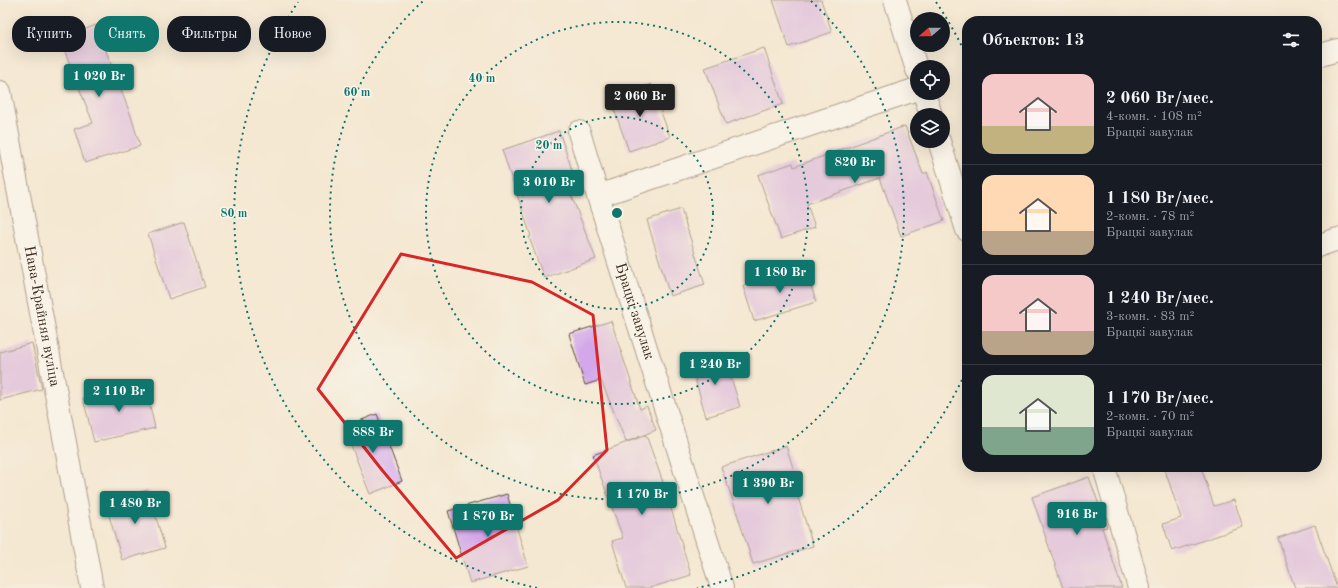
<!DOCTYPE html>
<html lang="ru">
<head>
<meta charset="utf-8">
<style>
	body { margin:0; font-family:"Old Standard TT",serif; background:#242831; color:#f1f3f6; height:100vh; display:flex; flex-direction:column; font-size:15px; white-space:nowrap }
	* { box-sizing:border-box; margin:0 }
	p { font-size:13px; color:#9ea1a6 }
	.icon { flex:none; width:22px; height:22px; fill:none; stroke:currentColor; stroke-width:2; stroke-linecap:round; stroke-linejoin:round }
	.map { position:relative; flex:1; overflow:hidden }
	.sheet { position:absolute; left:962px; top:16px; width:360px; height:456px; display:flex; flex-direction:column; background:#171b24; border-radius:16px; box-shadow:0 4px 16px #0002 }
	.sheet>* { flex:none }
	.top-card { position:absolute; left:12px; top:16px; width:380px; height:36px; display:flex; gap:8px }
	.needle { width:26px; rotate:250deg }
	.fabs { position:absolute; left:910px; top:12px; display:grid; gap:8px }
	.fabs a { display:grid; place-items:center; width:40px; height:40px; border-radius:50%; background:#171b24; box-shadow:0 4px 16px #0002; font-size:20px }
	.price { position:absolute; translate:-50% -34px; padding:0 9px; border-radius:4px; background:#0f766e; color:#fff; font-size:13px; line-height:26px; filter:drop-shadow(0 1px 2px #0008) }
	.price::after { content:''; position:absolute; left:50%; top:24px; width:12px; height:9px; margin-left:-6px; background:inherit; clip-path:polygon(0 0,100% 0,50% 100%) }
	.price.selected { background:#222; color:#fff }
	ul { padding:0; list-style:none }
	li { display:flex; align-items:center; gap:12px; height:100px; padding:0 20px }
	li+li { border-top:1px solid #363941 }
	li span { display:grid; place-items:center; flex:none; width:112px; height:80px; border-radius:12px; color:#555 }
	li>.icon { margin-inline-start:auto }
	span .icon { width:48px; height:48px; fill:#fffc; stroke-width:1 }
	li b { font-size:17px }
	h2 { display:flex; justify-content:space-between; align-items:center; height:48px; padding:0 20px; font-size:17px }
	.pill { padding:0 14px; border-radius:16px; background:#171b24; box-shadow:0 4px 16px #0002; font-size:14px; line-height:36px }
	.pill.selected { background:#0f766e; color:#fff }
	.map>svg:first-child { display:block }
	.building { fill:#d3a7e9 }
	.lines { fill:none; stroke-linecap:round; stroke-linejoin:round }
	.minor-casing { stroke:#574639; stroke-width:24 }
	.minor { stroke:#fff; stroke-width:22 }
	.marked { fill:none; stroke:#d62828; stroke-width:3; stroke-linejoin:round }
	.ring { fill:none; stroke:#0f766e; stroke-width:2; stroke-dasharray:2 4 }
	.labels { text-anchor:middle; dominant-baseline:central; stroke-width:3.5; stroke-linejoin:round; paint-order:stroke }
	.street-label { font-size:15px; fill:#3b2a1e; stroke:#f7f3e8 }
	.centre { fill:#0f766e; stroke:#f7f3e8; stroke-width:2 }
	.ring-label { font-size:12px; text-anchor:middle; font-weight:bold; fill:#0f766e; stroke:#f7f3e8; stroke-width:3.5; stroke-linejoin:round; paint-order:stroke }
</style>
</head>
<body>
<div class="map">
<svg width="1338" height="588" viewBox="0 0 1338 588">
	<rect width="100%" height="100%" fill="#f7f3e8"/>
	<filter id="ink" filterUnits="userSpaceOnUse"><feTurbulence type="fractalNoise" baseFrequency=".025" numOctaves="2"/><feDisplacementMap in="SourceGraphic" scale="8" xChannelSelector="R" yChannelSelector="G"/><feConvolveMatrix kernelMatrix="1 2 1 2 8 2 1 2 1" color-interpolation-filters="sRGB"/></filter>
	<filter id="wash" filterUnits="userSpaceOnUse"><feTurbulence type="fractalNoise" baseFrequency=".012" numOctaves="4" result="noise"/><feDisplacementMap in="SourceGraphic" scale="16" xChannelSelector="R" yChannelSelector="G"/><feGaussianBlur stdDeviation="0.9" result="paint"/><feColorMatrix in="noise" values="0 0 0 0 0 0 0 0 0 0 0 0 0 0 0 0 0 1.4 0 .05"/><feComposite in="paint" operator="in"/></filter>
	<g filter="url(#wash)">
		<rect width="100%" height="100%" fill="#f4e8d2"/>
		<g id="blocks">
			<!-- building -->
			<g class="building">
				<polygon points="773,0 821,0 832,32 789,47"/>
				<polygon points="96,25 131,116 140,146 85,163 74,129 93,123 60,39"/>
				<polygon points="764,48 783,104 726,124 705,68"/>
				<polygon points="651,84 670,137 629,151 610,98"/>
				<polygon points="905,126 923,174 927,172 944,221 901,236 880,178 807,204 815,227 781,239 758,175 793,163 794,167"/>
				<polygon points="559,131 574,176 565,179 596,259 544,278 529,237 531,236 502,150"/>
				<polygon points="681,209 705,285 670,296 647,220"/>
				<polygon points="184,222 205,287 169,299 148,234"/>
				<polygon points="805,266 816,302 754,321 743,286"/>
				<polygon points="611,321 640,409 647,406 656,430 626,442 601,380 585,385 569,334"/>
				<polygon points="32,343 42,389 0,400 0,352"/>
				<polygon points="724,354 740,407 706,417 691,364"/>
				<polygon points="145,384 155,428 94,442 83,398"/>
				<polygon points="377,414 402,481 370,494 344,427"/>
				<polygon points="646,435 664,485 691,575 650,588 626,588 612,541 623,538 593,455"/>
				<polygon points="786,446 797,480 793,481 813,546 753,564 733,501 721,467"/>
				<polygon points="1164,467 1201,467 1214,506 1234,500 1243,527 1172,551 1163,524 1181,518"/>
				<polygon points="1089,477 1107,527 1102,528 1122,588 1063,588 1032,497"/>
				<polygon points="148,490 165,548 122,560 105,502"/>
				<polygon points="507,494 528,566 470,583 448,511"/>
				<polygon points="1315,525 1337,588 1295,588 1278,538"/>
			</g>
		</g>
	</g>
	<g filter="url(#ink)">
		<use href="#blocks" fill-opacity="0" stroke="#574639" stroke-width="1"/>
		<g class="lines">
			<defs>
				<g id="minor">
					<polyline points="895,0 917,70"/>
					<polyline points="1317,56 1338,50"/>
					<path id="s1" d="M0 92 92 588"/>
					<polyline points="924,93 931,115"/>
					<polyline points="579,132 598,196 917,89"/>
					<polyline points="939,141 967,230"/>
					<path id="s2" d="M598 196 722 588"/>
					<polyline points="1317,246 1338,239"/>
					<polyline points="1104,467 1139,588"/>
				</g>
			</defs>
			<!-- minor casing -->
			<use href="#minor" class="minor-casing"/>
			<!-- minor -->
			<use href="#minor" class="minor"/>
		</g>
	</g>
	<!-- marked area -->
	<path d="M0 0H1338V588H0ZM401 254 532 282 593 315 607 450 558 500 456 558 382 470 318 389Z" fill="#f4e8d2" fill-opacity=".55" fill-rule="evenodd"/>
	<path class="marked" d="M401 254 532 282 593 315 607 450 558 500 456 558 382 470 318 389Z"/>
	<!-- distance rings -->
	<g class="ring">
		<circle cx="617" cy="213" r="96"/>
		<circle cx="617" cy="213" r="191"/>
		<path d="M811 1A287 287 0 1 1 423 1"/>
		<path d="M967 369A383 383 0 0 1 697 588M537 588A383 383 0 0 1 298 2M936 2A383 383 0 0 1 967 57"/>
	</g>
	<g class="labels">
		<!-- street labels -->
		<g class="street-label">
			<text stroke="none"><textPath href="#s2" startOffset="121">Брацкі завулак</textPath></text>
			<text stroke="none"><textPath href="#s1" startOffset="228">Нава-Крайняя вуліца</textPath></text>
		</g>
	</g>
	<circle cx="617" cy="213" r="6" class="centre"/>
	<g class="ring-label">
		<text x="482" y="82">40 m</text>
		<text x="357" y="96">60 m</text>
		<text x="549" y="149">20 m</text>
		<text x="234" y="217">80 m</text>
	</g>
</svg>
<div class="fabs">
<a><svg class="needle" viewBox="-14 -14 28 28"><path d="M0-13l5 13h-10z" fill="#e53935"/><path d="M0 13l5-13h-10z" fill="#9ea1a6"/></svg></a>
<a><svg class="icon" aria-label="locate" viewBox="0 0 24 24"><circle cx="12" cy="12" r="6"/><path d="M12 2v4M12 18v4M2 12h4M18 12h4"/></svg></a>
<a><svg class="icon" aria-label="layers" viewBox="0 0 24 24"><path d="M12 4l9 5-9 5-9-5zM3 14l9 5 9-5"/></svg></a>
</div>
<b class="price" style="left:99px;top:98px">1 020 Br</b>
<b class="price selected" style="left:640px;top:118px">2 060 Br</b>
<b class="price" style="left:855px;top:184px">820 Br</b>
<b class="price" style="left:549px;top:204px">3 010 Br</b>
<b class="price" style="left:780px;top:294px">1 180 Br</b>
<b class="price" style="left:715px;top:386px">1 240 Br</b>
<b class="price" style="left:119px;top:413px">2 110 Br</b>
<b class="price" style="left:373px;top:454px">888 Br</b>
<b class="price" style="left:768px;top:505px">1 390 Br</b>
<b class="price" style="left:642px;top:516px">1 170 Br</b>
<b class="price" style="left:135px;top:525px">1 480 Br</b>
<b class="price" style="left:1077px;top:536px">916 Br</b>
<b class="price" style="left:488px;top:538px">1 870 Br</b>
<div class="top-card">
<a class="pill">Купить</a>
<a class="pill selected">Снять</a>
<a class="pill">Фильтры</a>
<a class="pill">Новое</a>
</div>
<section class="sheet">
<h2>Объектов: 13<svg class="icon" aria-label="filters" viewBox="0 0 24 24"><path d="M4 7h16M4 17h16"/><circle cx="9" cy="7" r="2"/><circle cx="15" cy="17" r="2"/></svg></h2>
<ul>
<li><span style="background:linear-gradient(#f6c9c9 65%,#c2b280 0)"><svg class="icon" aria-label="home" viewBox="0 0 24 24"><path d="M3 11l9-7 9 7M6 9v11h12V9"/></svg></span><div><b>2 060 Br/мес.</b><p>4-комн. · 108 m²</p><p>Брацкі завулак</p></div></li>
<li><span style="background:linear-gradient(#ffd9b3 70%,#b9a48a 0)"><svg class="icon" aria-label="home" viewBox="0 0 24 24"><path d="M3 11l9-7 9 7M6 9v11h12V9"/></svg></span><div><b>1 180 Br/мес.</b><p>2-комн. · 78 m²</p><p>Брацкі завулак</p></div></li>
<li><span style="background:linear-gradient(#f6c9c9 70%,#b9a48a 0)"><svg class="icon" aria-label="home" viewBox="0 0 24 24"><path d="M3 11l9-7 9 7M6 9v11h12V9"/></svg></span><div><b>1 240 Br/мес.</b><p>3-комн. · 83 m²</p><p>Брацкі завулак</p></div></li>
<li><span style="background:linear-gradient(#dfe7d0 65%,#7fa58c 0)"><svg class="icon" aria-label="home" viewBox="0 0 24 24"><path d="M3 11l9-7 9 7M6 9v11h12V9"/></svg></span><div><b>1 170 Br/мес.</b><p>2-комн. · 70 m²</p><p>Брацкі завулак</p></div></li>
</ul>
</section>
</div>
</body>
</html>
